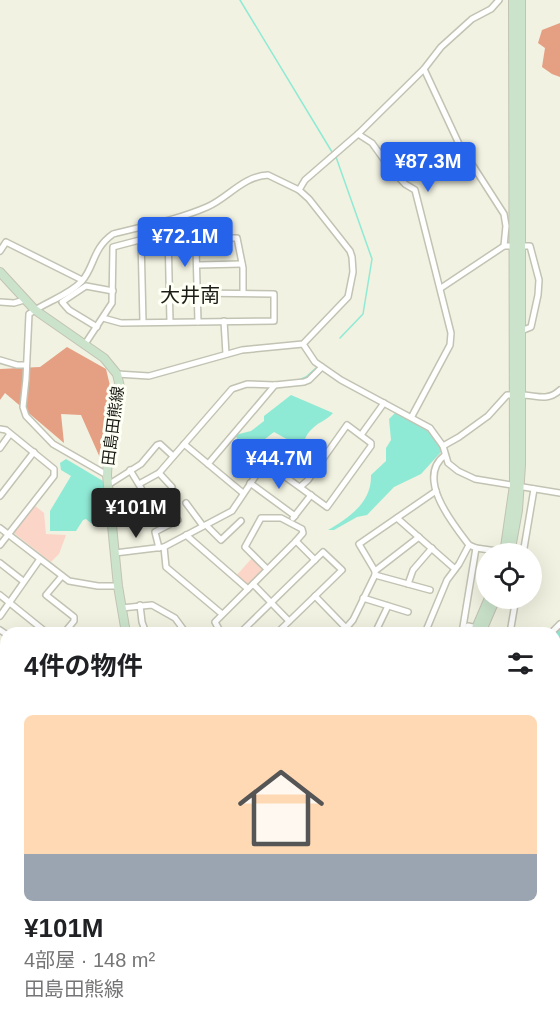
<!DOCTYPE html>
<html lang="ja">
<head>
<meta charset="utf-8">
<style>
	body { margin:0; font-family:Helvetica,"Noto Sans JP",sans-serif; background:#f6f6f6; color:#202124; height:100vh; display:flex; flex-direction:column; font-size:22px; white-space:nowrap }
	* { box-sizing:border-box; margin:0 }
	p { font-size:20px; color:#757577 }
	.icon { flex:none; width:33px; height:33px; fill:none; stroke:currentColor; stroke-width:2; stroke-linecap:round; stroke-linejoin:round }
	.map { position:relative; flex:1; overflow:hidden }
	.drawer { position:absolute; left:0px; top:627px; width:561px; height:404px; display:flex; flex-direction:column; background:#fff; border-radius:18px 18px 0 0; box-shadow:0 6px 24px #0002 }
	.drawer>* { flex:none }
	.fabs { position:absolute; left:476px; top:543px; display:grid; gap:12px }
	.fabs a { display:grid; place-items:center; width:66px; height:66px; border-radius:50%; background:#fff; box-shadow:0 6px 24px #0002; font-size:30px }
	.price { position:absolute; translate:-50% -51px; padding:0 14px; border-radius:6px; background:#2563eb; color:#fff; font-size:20px; line-height:39px; filter:drop-shadow(0 2px 3px #0008) }
	.price::after { content:''; position:absolute; left:50%; top:36px; width:18px; height:14px; margin-left:-9px; background:inherit; clip-path:polygon(0 0,100% 0,50% 100%) }
	.price.current { background:#222; color:#fff }
	ul { padding:0; list-style:none }
	li { display:grid; align-content:center; gap:12px; height:318px; padding:0 24px }
	li+li { border-top:2px solid #e0e0e0 }
	li span { display:grid; place-items:center; height:186px; border-radius:9px; color:#555 }
	li>.icon { margin-inline-start:auto }
	span .icon { width:108px; height:108px; fill:#fffc; stroke-width:1 }
	li b { font-size:26px }
	h2 { display:flex; justify-content:space-between; align-items:center; height:72px; padding:0 24px; font-size:26px }
	.map>svg:first-child { display:block }
	.green { fill:#fbd5c7 }
	.forest { fill:#e59f83 }
	.water { fill:#8fead5 }
	.lines { fill:none; stroke-linecap:round; stroke-linejoin:round }
	.stream { stroke:#8fead5; stroke-width:1.5 }
	.river { stroke:#8fead5; stroke-width:9 }
	.street-casing { stroke:#c2c3b3; stroke-width:8 }
	.secondary-casing { stroke:#c2c3b3; stroke-width:10 }
	.primary-casing { stroke:#3e743d; stroke-width:11 }
	.street { stroke:#fff; stroke-width:5 }
	.secondary { stroke:#cbe3cb; stroke-width:8 }
	.primary { stroke:#97c897; stroke-width:8 }
	.labels { text-anchor:middle; dominant-baseline:central; stroke-width:6; stroke-linejoin:round; paint-order:stroke }
	.street-label { font-size:16px; fill:#1b1c16; stroke:#fefff5 }
	.quarter-label { font-size:20px; fill:#1b1c16; stroke:#fefff5 }
</style>
</head>
<body>
<div class="map">
<svg width="560" height="1030" viewBox="0 0 560 1030">
	<rect width="100%" height="100%" fill="#f1f2e1"/>
	<!-- green -->
	<g class="green">
		<polygon points="34,505 44,513 46,534 66,535 59,554 51,562 14,533"/>
		<polygon points="252,558 263,571 248,585 246,585 236,576"/>
	</g>
	<!-- forest -->
	<g class="forest">
		<polygon points="560,23 560,77 552,74 542,67 545,48 538,43 542,30"/>
		<polygon points="67,347 106,369 112,394 101,460 81,415 61,414 64,443 5,393 0,400 0,369 40,367"/>
	</g>
	<!-- water -->
	<g class="water">
		<path d="M291 395 333 413C327 420 319 422 313 428 301 438 301 455 301 469L292 471 295 455 292 452V442L274 432 256 446H247L243 455H238L234 445 237 438 235 435 251 431 264 421V416Z"/>
		<path d="M395 413C414 422 436 430 441 452L421 474 394 487 367 515 357 517 334 530H328C349 518 372 502 371 475L386 461V448L391 440 389 419Z"/>
		<polygon points="66,459 103,481 105,491 98,496 106,522 93,525 86,519 83,520 76,531 50,531 50,511 71,476 61,470 60,463"/>
		<polygon points="0,785 6,789 6,831 0,822"/>
	</g>
	<g class="lines">
		<!-- stream -->
		<g class="stream">
			<polyline points="240,0 332,152"/>
			<polyline points="336,157 372,259 363,314 340,338"/>
			<polyline points="301,379 306,377 316,368"/>
		</g>
		<!-- river -->
		<g class="river">
			<polyline points="555,639 560,634"/>
			<polyline points="214,1030 218,1024"/>
		</g>
		<defs>
			<g id="street">
				<polyline points="424,69 459,144 504,214 506,226 504,246"/>
				<polyline points="358,134 372,143 390,168 405,184 415,190 451,333 450,345 412,416"/>
				<polyline points="299,190 305,180 358,134 424,69 441,47 472,19 491,9 499,0"/>
				<polyline points="168,232 170,322"/>
				<polyline points="193,238 237,238 243,268 243,293"/>
				<polyline points="141,239 143,322"/>
				<polyline points="0,251 6,242 82,280"/>
				<polyline points="197,265 242,264"/>
				<polyline points="441,288 504,246 530,246 539,280 538,295 531,327 521,331"/>
				<polyline points="0,302 14,303 24,300"/>
				<polyline points="103,318 121,323 274,321 274,294 197,293"/>
				<polyline points="224,321 226,354"/>
				<polyline points="97,327 69,310 62,302 86,286 113,291"/>
				<polyline points="85,344 112,303 113,247 189,227 196,248 198,322"/>
				<polyline points="303,344 315,362 341,380 430,428 443,446 448,463 458,471 475,479 560,493"/>
				<polyline points="0,360 17,365 26,365"/>
				<path d="M521 395C537 395 547 402 560 390"/>
				<polyline points="0,429 6,430 54,469 54,476 0,545"/>
				<polyline points="361,435 384,403"/>
				<polyline points="184,444 243,493"/>
				<polyline points="443,446 459,437 488,416 507,395 515,395"/>
				<polyline points="0,448 10,434"/>
				<path d="M445 455C415 478 453 524 469 545L476 548 504 552"/>
				<polyline points="208,464 275,385"/>
				<polyline points="159,473 172,487"/>
				<path d="M107 475 53 444 26 416 23 407 26 379 29 314C45 302 68 296 82 281 95 266 92 249 113 234 144 226 177 220 207 207 228 198 243 176 268 175L299 190 309 199 350 251 352 257 353 272 348 297 303 344 242 350 149 376 117 374"/>
				<polyline points="250,483 295,516"/>
				<polyline points="139,484 159,473 232,389 247,384 275,385 304,382 309,380 322,367"/>
				<polyline points="108,485 141,464 157,445 160,444 173,456"/>
				<polyline points="0,496 34,452"/>
				<polyline points="186,503 203,526"/>
				<polyline points="127,505 144,493 130,470"/>
				<polyline points="293,518 311,495"/>
				<polyline points="397,518 455,569"/>
				<polyline points="206,525 221,540 241,521"/>
				<polyline points="0,528 69,581 98,586 118,586"/>
				<polyline points="186,535 248,589"/>
				<polyline points="296,541 315,560"/>
				<polyline points="164,547 166,567 222,614"/>
				<polyline points="159,548 155,532 178,520"/>
				<polyline points="115,553 164,547 232,511 265,462 327,507 371,446 371,443 347,425 308,480 300,487"/>
				<polyline points="523,554 534,489"/>
				<polyline points="0,563 23,581"/>
				<polyline points="375,571 419,537"/>
				<polyline points="375,575 430,590"/>
				<polyline points="62,576 46,595 74,617 74,621 64,633"/>
				<polyline points="253,584 289,621"/>
				<polyline points="408,584 413,570 432,548"/>
				<polyline points="0,595 47,633"/>
				<polyline points="315,596 346,628 353,620 375,575 375,571 359,544 436,491"/>
				<polyline points="363,598 408,612"/>
				<polyline points="140,605 142,622 146,633"/>
				<polyline points="121,608 152,605 175,618 186,633"/>
				<polyline points="0,616 40,559"/>
				<polyline points="0,630 6,634"/>
				<polyline points="221,633 215,622 296,541 303,533 302,529 281,518 261,518 245,547 267,569"/>
				<polyline points="240,633 323,552 342,570 277,633"/>
				<polyline points="375,633 388,606"/>
				<polyline points="425,633 447,580 459,564 469,545"/>
				<polyline points="433,633 443,633"/>
				<polyline points="462,633 476,548"/>
				<polyline points="466,633 468,626 477,628"/>
				<polyline points="510,633 516,598"/>
				<polyline points="551,633 560,624"/>
				<polyline points="555,651 560,646"/>
				<polyline points="1,686 4,674"/>
				<polyline points="555,698 560,698"/>
				<polyline points="0,713 3,744 6,744"/>
				<polyline points="555,809 560,812"/>
				<polyline points="555,882 560,877"/>
				<polyline points="0,895 6,892"/>
				<polyline points="555,919 560,929"/>
				<polyline points="0,978 6,953"/>
				<polyline points="0,995 6,1000"/>
				<polyline points="555,996 560,996"/>
				<polyline points="0,1030 13,1024"/>
				<polyline points="78,1030 80,1024"/>
				<polyline points="129,1030 131,1024"/>
				<polyline points="203,1030 206,1024"/>
				<polyline points="363,1030 366,1024"/>
				<polyline points="486,1030 490,1029 492,1024"/>
			</g>
			<g id="secondary">
				<polyline points="0,272 35,310 104,358 117,374 120,387 119,397 109,439 107,475 118,586 126,633"/>
				<polyline points="504,554 514,485 513,0"/>
				<polyline points="510,554 518,510 521,465 521,0"/>
				<polyline points="474,633 489,598"/>
				<polyline points="481,633 496,598"/>
				<polyline points="0,924 6,925"/>
				<polyline points="505,1024 507,1030"/>
				<polyline points="289,1030 290,1024"/>
			</g>
			<g id="primary">
				<polyline points="555,746 560,743"/>
				<polyline points="223,1030 226,1024"/>
			</g>
		</defs>
		<!-- street casing -->
		<use href="#street" class="street-casing"/>
		<!-- secondary casing -->
		<use href="#secondary" class="secondary-casing"/>
		<!-- primary casing -->
		<use href="#primary" class="primary-casing"/>
		<!-- street -->
		<use href="#street" class="street"/>
		<!-- secondary -->
		<use href="#secondary" class="secondary"/>
		<!-- primary -->
		<use href="#primary" class="primary"/>
	</g>
	<g class="labels">
		<!-- street labels -->
		<g class="street-label">
			<text transform="translate(113 426) rotate(-83)">田島田熊線</text>
		</g>
		<!-- quarter labels -->
		<g class="quarter-label">
			<text x="190" y="295">大井南</text>
		</g>
	</g>
</svg>
<div class="fabs">
<a><svg class="icon" aria-label="locate" viewBox="0 0 24 24"><circle cx="12" cy="12" r="6"/><path d="M12 2v4M12 18v4M2 12h4M18 12h4"/></svg></a>
</div>
<b class="price" style="left:428px;top:193px">¥87.3M</b>
<b class="price" style="left:185px;top:268px">¥72.1M</b>
<b class="price" style="left:279px;top:490px">¥44.7M</b>
<b class="price current" style="left:136px;top:539px">¥101M</b>
<section class="drawer">
<h2>4件の物件<svg class="icon" aria-label="filters" viewBox="0 0 24 24"><path d="M4 7h16M4 17h16"/><circle cx="9" cy="7" r="2"/><circle cx="15" cy="17" r="2"/></svg></h2>
<ul>
<li><span style="background:linear-gradient(#ffd9b3 75%,#9aa5b1 0)"><svg class="icon" aria-label="home" viewBox="0 0 24 24"><path d="M3 11l9-7 9 7M6 9v11h12V9"/></svg></span><div><b>¥101M</b><p>4部屋 · 148 m²</p><p>田島田熊線</p></div></li>
</ul>
</section>
</div>
</body>
</html>
